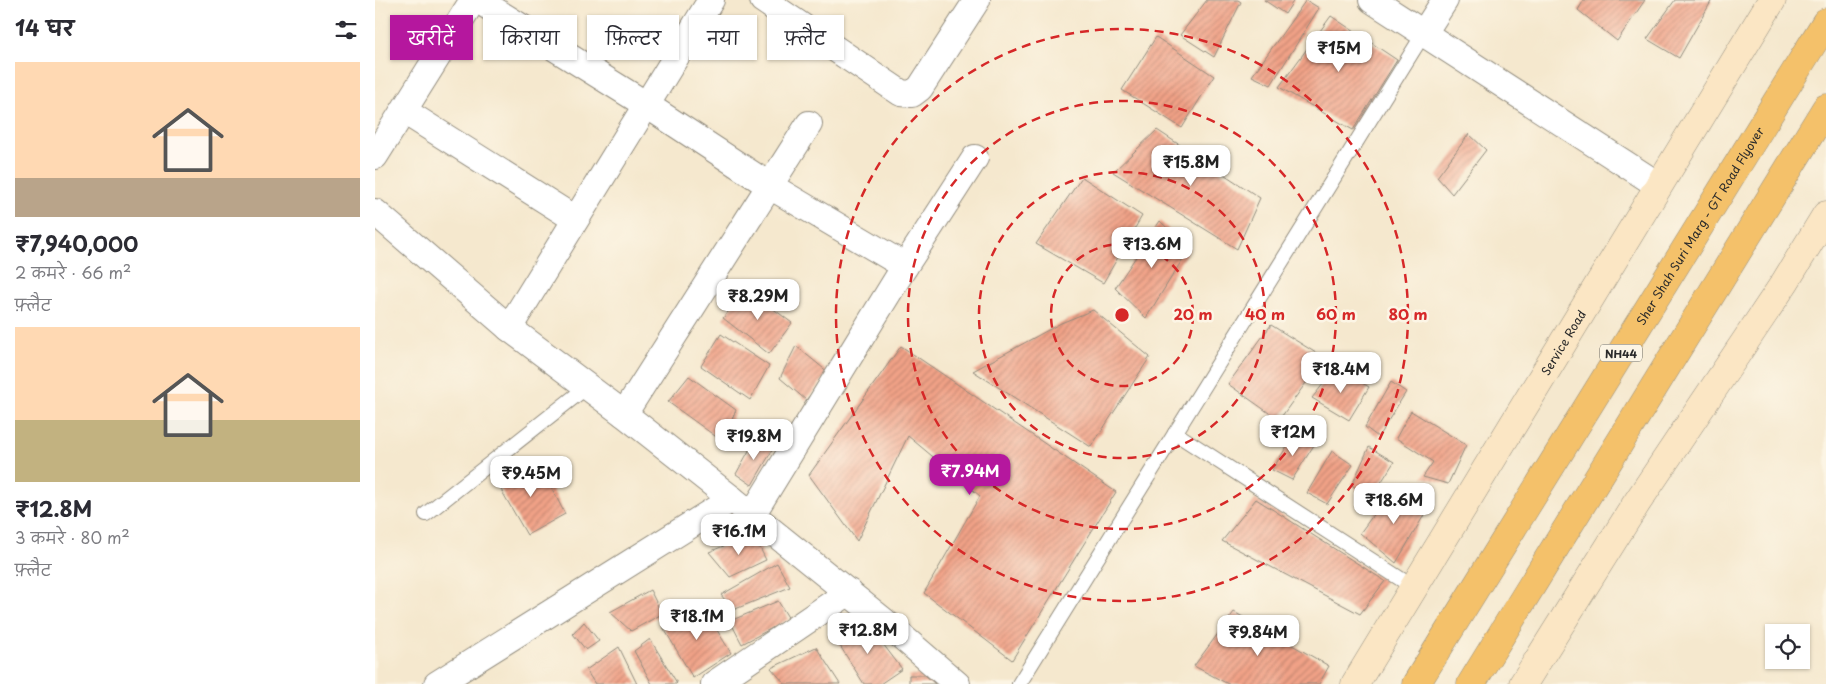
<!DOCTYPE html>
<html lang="hi">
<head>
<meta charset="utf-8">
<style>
	body { margin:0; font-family:"Playpen Sans","Playpen Sans Deva",sans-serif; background:#f7f7f7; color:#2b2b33; height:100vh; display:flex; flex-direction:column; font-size:19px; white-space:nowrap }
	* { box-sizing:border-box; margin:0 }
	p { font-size:16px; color:#7c7c81 }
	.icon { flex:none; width:28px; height:28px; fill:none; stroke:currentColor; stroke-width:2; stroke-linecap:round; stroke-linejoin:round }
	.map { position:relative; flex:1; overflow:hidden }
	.details { display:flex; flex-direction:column; background:#fff; width:375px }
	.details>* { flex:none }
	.guide { position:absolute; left:15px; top:15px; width:475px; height:45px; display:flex; gap:10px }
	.tools { position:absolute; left:1390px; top:624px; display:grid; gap:10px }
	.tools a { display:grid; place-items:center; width:45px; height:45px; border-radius:0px; background:#fff; box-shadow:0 1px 4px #0004; font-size:25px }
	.price { position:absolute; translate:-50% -42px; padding:0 11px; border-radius:10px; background:#fff; color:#222; font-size:16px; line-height:32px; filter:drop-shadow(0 1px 2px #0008) }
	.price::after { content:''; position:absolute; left:50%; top:30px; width:15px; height:11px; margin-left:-8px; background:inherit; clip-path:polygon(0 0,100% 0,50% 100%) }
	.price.current { background:#b5179e; color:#fff }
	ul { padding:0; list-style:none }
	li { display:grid; align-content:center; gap:10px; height:265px; padding:0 15px }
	li span { display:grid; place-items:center; height:155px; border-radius:0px; color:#555 }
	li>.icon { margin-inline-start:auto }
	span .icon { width:90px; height:90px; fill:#fffc; stroke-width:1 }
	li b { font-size:21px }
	h2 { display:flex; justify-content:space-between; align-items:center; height:60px; padding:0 15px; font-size:21px }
	.pill { padding:0 18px; border-radius:0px; background:#fff; box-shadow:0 1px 4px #0004; font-size:18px; line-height:45px }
	.pill.current { background:#b5179e; color:#fff }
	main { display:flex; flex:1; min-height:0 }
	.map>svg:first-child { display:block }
	.building { fill:url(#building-hatch) }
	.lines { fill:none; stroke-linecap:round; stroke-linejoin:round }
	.lane-casing { stroke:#908a7c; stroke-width:16 }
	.street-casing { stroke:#908a7c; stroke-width:28 }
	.secondary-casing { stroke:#908a7c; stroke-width:29 }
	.highway-casing { stroke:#908a7c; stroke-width:29 }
	.lane { stroke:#fff; stroke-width:14 }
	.street { stroke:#fff; stroke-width:26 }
	.secondary { stroke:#fbe6c4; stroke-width:28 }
	.highway { stroke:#f4c16b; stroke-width:28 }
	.ring { fill:none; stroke:#d62828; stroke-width:2.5; stroke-dasharray:9 6 }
	.labels { text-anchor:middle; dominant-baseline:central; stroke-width:5; stroke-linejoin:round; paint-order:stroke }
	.shield { fill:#fcf5e5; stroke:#6a6863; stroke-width:1 }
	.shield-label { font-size:11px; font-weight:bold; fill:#2b2b2b }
	.street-label { font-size:12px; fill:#2b2b2b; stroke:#fcf5e5 }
	.centre { fill:#d62828; stroke:#fcf5e5; stroke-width:2.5 }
	.ring-label { font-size:15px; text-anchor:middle; font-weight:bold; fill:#d62828; stroke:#fcf5e5; stroke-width:5; stroke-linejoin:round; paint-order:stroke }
</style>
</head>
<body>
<main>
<section class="details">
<h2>14 घर<svg class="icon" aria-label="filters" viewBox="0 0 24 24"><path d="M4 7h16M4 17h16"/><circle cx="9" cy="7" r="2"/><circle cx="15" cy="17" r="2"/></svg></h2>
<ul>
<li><span style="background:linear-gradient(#ffd9b3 75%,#b9a48a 0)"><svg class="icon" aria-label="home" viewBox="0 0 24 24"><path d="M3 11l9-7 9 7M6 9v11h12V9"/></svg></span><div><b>₹7,940,000</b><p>2 कमरे · 66 m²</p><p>फ़्लैट</p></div></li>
<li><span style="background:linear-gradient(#ffd9b3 60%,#c2b280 0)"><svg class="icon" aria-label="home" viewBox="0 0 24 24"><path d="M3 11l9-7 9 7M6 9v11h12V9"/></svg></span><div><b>₹12.8M</b><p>3 कमरे · 80 m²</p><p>फ़्लैट</p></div></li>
</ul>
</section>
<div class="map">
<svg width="1451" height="684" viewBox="0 0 1451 684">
	<defs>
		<pattern id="building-hatch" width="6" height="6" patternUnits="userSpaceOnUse" patternTransform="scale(1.25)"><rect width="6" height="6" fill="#f1a287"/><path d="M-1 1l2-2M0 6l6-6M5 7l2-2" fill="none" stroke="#c3846f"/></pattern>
	</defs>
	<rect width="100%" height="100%" fill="#fcf5e5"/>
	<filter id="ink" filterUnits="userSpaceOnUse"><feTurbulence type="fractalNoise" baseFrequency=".02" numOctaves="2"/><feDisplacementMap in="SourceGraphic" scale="10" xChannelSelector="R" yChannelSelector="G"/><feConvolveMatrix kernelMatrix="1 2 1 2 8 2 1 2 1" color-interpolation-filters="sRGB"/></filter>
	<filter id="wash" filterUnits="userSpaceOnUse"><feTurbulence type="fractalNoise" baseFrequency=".0096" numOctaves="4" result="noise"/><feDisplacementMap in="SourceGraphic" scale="20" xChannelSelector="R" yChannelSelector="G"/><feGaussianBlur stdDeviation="1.12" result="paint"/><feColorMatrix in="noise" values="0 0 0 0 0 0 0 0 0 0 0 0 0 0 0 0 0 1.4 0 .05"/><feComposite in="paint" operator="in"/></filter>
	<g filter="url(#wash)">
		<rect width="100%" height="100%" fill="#f5e8ce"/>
		<g id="blocks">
			<!-- building -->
			<g class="building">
				<polygon points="832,0 863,0 866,2 839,57 805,35"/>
				<polygon points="889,0 919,0 910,14"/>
				<polygon points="931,0 944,8 896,85 877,76"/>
				<polygon points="1209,0 1270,0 1242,41 1203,10"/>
				<polygon points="1300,0 1337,0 1304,58 1272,39"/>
				<polygon points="956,16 1022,60 978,130 904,87"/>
				<polygon points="781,37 839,76 807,128 747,90"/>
				<polygon points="782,130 885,198 862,249 738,172"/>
				<polygon points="1094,134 1111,150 1077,194 1062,177"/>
				<polygon points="707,177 767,216 728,283 661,244"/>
				<polygon points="785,221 814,249 771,318 740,288"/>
				<polygon points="372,289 417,323 394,354 348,318"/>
				<polygon points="718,310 775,357 716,447 598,371 686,323"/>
				<polygon points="896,325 949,358 904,420 853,384"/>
				<polygon points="346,334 394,366 375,400 326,366"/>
				<polygon points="421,346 454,373 431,400 405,378"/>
				<polygon points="526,346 741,492 637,660 549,593 605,496 533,436 482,541 434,475"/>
				<polygon points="961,368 994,387 974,420 937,398"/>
				<polygon points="314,376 361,410 347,441 293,402"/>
				<polygon points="1016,382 1031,392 1003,437 990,427"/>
				<polygon points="1036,411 1091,445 1073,484 1048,477 1058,462 1021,438"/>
				<polygon points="921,432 939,445 917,480 897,470"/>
				<polygon points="381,438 398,449 377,485 361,474"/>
				<polygon points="994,447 1019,462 995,500 977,485"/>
				<polygon points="957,451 978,465 952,504 932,493"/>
				<polygon points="164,463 190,514 152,535 121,481"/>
				<polygon points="1017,489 1052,510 1021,563 985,533"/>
				<polygon points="881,499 1010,581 985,614 847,541"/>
				<polygon points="378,534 391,560 355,577 334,552"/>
				<polygon points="402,563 415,587 358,610 346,595"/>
				<polygon points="275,590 287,614 256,631 235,612"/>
				<polygon points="403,601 414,619 367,644 355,621"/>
				<polygon points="326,604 356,653 318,678 288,627"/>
				<polygon points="859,612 954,666 944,684 853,684 819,666"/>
				<polygon points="209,622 224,641 211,650 198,634"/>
				<polygon points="492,623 527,669 505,684 489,684 460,638 484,624"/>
				<polygon points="275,639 302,683 301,684 277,684 259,651"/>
				<polygon points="244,647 262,684 220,684 211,670"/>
				<polygon points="441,647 465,684 410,684 396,668"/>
				<polygon points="534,675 550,675 560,684 534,684"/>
			</g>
		</g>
	</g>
	<g filter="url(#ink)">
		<use href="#blocks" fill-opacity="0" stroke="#908a7c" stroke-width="1"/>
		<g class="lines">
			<defs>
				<g id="lane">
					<polyline points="800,433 1038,587"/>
					<polyline points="51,514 213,386"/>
					<polyline points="644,684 1049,33"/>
				</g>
				<g id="street">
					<polyline points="103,0 270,104 395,186 530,266"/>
					<polyline points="388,0 526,93 537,94 545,88 602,0"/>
					<polyline points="997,0 1283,185"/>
					<polyline points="1049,33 1070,0"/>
					<polyline points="29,111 200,219"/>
					<polyline points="0,156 98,0"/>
					<polyline points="0,212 134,328 249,414 357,499 510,622 582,684"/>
					<polyline points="134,328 336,0"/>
					<polyline points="249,414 434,124"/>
					<polyline points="377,515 530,266 600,158"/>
					<polyline points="62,684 357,499"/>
					<polyline points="339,684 474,592"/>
				</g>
				<g id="secondary">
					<path id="s1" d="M980 684 1397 0"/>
					<polyline points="1148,684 1261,504 1410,282 1451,215"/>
				</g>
				<g id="highway">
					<path id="s2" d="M1041 684 1451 22"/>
					<polyline points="1096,684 1451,108"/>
				</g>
			</defs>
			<!-- lane casing -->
			<use href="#lane" class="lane-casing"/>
			<!-- street casing -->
			<use href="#street" class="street-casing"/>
			<!-- secondary casing -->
			<use href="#secondary" class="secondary-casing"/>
			<!-- highway casing -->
			<use href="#highway" class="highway-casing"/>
			<!-- lane -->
			<use href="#lane" class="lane"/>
			<!-- street -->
			<use href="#street" class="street"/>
			<!-- secondary -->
			<use href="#secondary" class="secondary"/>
			<!-- highway -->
			<use href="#highway" class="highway"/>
		</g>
	</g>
	<!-- distance rings -->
	<g class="ring">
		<circle cx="747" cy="315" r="71"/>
		<circle cx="747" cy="315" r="143"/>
		<circle cx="747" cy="315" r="214"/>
		<circle cx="747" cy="315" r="286"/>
	</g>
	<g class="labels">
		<!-- shield labels -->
		<rect class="shield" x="1225" y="344.5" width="42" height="17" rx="4"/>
		<g class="shield-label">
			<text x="1246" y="353">NH44</text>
		</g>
		<!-- street labels -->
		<g class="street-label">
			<text stroke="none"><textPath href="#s2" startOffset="539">Sher Shah Suri Marg - GT Road Flyover</textPath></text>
			<text stroke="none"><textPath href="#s1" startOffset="400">Service Road</textPath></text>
		</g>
	</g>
	<circle cx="747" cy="315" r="8" class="centre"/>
	<g class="ring-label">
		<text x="818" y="320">20 m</text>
		<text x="890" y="320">40 m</text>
		<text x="961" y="320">60 m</text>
		<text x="1033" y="320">80 m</text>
	</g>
</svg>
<div class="tools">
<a><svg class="icon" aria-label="locate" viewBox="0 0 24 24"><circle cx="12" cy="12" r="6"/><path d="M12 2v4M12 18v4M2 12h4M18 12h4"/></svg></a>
</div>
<b class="price" style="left:964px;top:73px">₹15M</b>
<b class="price" style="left:816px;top:187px">₹15.8M</b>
<b class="price" style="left:777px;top:269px">₹13.6M</b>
<b class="price" style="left:383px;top:321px">₹8.29M</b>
<b class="price" style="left:966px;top:394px">₹18.4M</b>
<b class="price" style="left:918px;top:457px">₹12M</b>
<b class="price" style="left:379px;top:461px">₹19.8M</b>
<b class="price current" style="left:595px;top:496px">₹7.94M</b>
<b class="price" style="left:156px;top:498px">₹9.45M</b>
<b class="price" style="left:1019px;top:525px">₹18.6M</b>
<b class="price" style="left:364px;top:556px">₹16.1M</b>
<b class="price" style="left:322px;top:641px">₹18.1M</b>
<b class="price" style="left:493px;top:655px">₹12.8M</b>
<b class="price" style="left:883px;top:657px">₹9.84M</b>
<div class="guide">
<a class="pill current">खरीदें</a>
<a class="pill">किराया</a>
<a class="pill">फ़िल्टर</a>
<a class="pill">नया</a>
<a class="pill">फ़्लैट</a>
</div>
</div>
</main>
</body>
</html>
